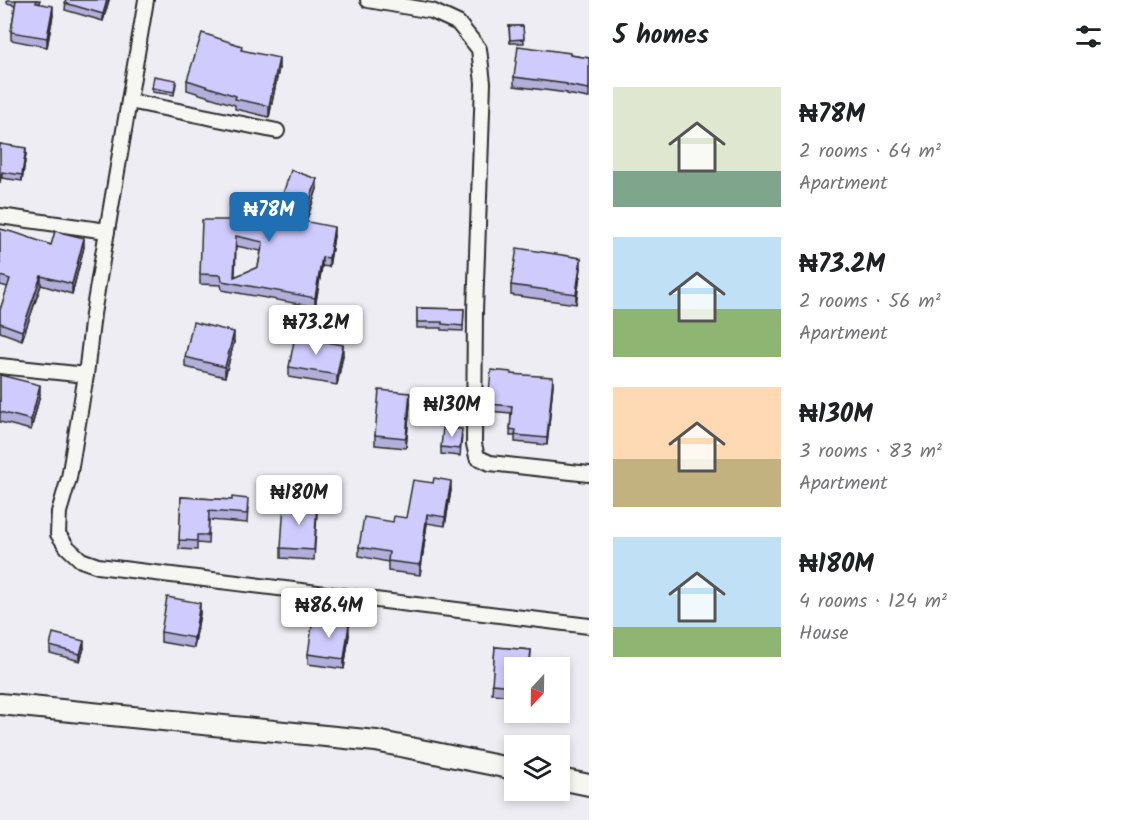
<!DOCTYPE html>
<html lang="en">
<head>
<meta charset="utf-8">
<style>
	body { margin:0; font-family:Kalam,sans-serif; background:#f2f2f2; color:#202124; height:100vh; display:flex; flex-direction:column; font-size:22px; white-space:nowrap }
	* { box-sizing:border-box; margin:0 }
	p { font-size:20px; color:#757577 }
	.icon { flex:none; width:33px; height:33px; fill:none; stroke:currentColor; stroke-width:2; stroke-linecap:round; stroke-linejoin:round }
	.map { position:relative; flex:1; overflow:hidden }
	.drawer { display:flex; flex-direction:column; background:#fff; width:540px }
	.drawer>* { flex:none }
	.needle { width:39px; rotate:202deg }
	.tools { position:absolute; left:504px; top:657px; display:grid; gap:12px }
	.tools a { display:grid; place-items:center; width:66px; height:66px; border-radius:0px; background:#fff; box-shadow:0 3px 9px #0003; font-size:30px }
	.price { position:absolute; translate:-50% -51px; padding:0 14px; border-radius:6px; background:#fff; color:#222; font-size:20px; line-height:39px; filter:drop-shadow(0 2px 3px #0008) }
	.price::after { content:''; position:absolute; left:50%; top:36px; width:18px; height:14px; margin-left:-9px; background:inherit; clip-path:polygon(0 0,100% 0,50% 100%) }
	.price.current { background:#1f6fb2; color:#fff }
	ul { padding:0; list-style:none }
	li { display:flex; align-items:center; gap:18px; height:150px; padding:0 24px }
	li span { display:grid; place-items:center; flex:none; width:168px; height:120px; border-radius:0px; color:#555 }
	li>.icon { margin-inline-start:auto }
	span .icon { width:72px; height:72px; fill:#fffc; stroke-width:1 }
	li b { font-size:26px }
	h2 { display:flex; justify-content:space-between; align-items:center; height:72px; padding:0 24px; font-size:26px }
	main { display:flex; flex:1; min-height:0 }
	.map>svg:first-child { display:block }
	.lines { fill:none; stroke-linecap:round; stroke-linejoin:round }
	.street-casing { stroke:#2b2b2b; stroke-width:18 }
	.secondary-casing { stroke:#2b2b2b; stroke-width:24 }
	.street { stroke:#f6f6f2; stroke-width:14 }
	.secondary { stroke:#f6f6f2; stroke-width:20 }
	.wall { fill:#b2afda; stroke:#2b2b2b; stroke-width:1.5; fill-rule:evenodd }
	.shaded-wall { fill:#918eb1; stroke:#2b2b2b; stroke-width:1.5 }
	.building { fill:#cfcbfd; stroke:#2b2b2b; stroke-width:1.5; fill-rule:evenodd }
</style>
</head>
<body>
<main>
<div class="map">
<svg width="589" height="820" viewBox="0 0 589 820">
	<rect width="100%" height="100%" fill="#eeedf4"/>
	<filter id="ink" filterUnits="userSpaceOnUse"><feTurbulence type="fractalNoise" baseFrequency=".0167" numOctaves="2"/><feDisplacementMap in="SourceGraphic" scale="12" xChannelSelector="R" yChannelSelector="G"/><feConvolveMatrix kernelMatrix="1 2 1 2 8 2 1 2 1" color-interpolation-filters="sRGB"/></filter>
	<g filter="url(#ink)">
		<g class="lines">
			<defs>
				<g id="street">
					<polyline points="146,0 93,314 86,375 69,478 59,512 58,534 67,547 81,560 98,566 589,626"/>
					<polyline points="368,0 432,11 458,23 479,49 483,83 475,311 474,444 477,457 490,463 589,474"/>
					<polyline points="129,101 277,131"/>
					<polyline points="0,216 107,231"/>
					<polyline points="0,366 86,375"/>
				</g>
				<g id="secondary">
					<polyline points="0,704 376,741 514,769"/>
					<polyline points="560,779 589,785"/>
				</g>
			</defs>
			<!-- street casing -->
			<use href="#street" class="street-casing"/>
			<!-- secondary casing -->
			<use href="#secondary" class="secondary-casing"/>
			<!-- street -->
			<use href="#street" class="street"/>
			<!-- secondary -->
			<use href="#secondary" class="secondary"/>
		</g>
		<!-- wall -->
		<g class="wall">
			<polygon points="7,0 40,0 39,3 53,15 47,47 11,40 11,32 15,5 7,3"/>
			<polygon points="66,0 109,0 103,21 65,10"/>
			<polygon points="509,26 523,26 524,43 510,43"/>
			<polygon points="242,50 279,68 269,117 235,109 235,105 187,90 187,80"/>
			<polygon points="570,55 589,58 589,98 567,94 567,93 514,86 514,77"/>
			<polygon points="176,84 174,95 152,92 152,88"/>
			<polygon points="0,144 26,154 22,181 2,178"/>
			<path d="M317 189 306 222 334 236 329 267 322 266 315 307 222 290 221 285 200 284V274L229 220 244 203 277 211ZM236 246 261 251 258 267 235 277Z"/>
			<polygon points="0,229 51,245 84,247 72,294 41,285 22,340 0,332 0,310 8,287 0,285"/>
			<polygon points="581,268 576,304 511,295 511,285"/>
			<polygon points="417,308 464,309 463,331 442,330 442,328 417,328"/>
			<polygon points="234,342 225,377 185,367 185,357"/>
			<polygon points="343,355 337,385 289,377 289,367"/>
			<polygon points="511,374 553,384 547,445 515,442 515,436 510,436 511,413 488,411 488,404"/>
			<polygon points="0,375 40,395 31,430 0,422"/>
			<polygon points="410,403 406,448 375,445 375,435"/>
			<polygon points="462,436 460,456 441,454 441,447"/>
			<polygon points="433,483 451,490 445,526 427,523 420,575 388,571 388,562 359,556 359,547 393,522 406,518"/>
			<polygon points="181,497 232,500 248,508 247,523 209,520 208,544 197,543 197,550 179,549"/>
			<polygon points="317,514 314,560 281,558 281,548"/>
			<polygon points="200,613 194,648 161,642 161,632"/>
			<polygon points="349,635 344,669 308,664 308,654"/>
			<polygon points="50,646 84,648 80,661 50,653"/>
			<polygon points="495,647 531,650 530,668 514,668 514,696 492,694"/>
		</g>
		<!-- shaded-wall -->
		<g class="shaded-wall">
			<polygon points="107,0 109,0 103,21 103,14"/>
			<polygon points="53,6 53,15 47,47 47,38"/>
			<polygon points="279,58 279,68 269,117 269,106"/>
			<polygon points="26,148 26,154 22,181 22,175"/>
			<polygon points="317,179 317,189 303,230 303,221"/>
			<polygon points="334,227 334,236 329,267 329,258"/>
			<polygon points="84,238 84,247 72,294 72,284"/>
			<polygon points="322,257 322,266 315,307 315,298"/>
			<polygon points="581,258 581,268 576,304 576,294"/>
			<polygon points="41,276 41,285 22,340 22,331"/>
			<polygon points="234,332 234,342 225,377 225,367"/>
			<polygon points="343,345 343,355 337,385 337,375"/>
			<polygon points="553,377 553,384 547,445 547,438"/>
			<polygon points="40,385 40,395 31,430 31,420"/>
			<polygon points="410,393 410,403 406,448 406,438"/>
			<polygon points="451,481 451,490 445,526 445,517"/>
			<polygon points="427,514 427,523 420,575 420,565"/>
			<polygon points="200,603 200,613 194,648 194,638"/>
			<polygon points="349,624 349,635 344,669 344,659"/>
			<polygon points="84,641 84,648 80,661 80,654"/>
		</g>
		<!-- building -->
		<g class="building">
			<polygon points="16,0 37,0 36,3 53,6 47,38 11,32"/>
			<polygon points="66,0 107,0 103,14 65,3"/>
			<polygon points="509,26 523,26 524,39 510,40"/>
			<polygon points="202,33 242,46 241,50 279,58 269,106 235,99 236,96 187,80"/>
			<polygon points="518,46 570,53 570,55 589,58 589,89 567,85 567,84 514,77"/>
			<polygon points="154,76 176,80 174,92 152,88"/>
			<polygon points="0,144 26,148 22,175 2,172 0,183"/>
			<path d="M291 170 317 179 303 221 334 227 329 258 322 257 315 298 222 281 221 275 200 274 202 220H229L230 199 244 200 243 203 277 211ZM236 236 263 242 258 267 234 277Z"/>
			<polygon points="0,229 16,233 51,245 55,231 84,238 72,284 41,276 22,331 0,323 0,310 10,279 0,276"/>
			<polygon points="517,248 581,258 576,294 511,285"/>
			<polygon points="417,308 464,309 463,326 442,324 442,322 417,322"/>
			<polygon points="193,322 234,332 225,367 185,357"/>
			<polygon points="295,336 343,345 337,375 289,367"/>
			<polygon points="491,370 511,372 511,374 553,377 547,438 515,435 516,430 510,429 512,406 488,404"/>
			<polygon points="0,375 40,385 31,420 0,412"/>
			<polygon points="379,390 410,393 406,438 375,435"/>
			<polygon points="443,428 462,429 460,449 441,447"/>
			<polygon points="434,478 451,481 445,517 427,514 420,565 388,561 389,552 359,547 364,517 393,522 394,516 406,518 413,480 433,483"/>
			<polygon points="181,497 232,500 232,497 248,499 247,514 209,511 208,535 197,535 197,541 179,540"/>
			<polygon points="284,502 317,504 314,550 281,548"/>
			<polygon points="167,597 200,603 194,638 161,632"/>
			<polygon points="313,619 349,624 344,659 308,654"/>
			<polygon points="53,633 84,641 80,654 50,646"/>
			<polygon points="495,647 531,650 529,668 514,668 514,686 492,684"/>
		</g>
	</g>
</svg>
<div class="tools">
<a><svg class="needle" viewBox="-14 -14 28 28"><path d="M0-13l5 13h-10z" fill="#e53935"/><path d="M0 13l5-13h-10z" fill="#757577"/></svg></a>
<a><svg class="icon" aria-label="layers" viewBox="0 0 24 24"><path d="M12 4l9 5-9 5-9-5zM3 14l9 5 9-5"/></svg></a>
</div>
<b class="price current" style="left:269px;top:243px">₦78M</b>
<b class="price" style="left:316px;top:356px">₦73.2M</b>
<b class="price" style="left:452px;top:438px">₦130M</b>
<b class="price" style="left:299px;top:526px">₦180M</b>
<b class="price" style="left:329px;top:639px">₦86.4M</b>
</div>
<section class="drawer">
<h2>5 homes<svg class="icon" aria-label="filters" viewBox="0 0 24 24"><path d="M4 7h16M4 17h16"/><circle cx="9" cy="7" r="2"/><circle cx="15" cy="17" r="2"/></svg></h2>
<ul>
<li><span style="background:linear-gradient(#dfe7d0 70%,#7fa58c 0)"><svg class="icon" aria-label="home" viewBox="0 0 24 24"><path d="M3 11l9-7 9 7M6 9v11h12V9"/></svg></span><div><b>₦78M</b><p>2 rooms · 64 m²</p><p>Apartment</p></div></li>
<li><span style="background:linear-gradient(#bfe0f5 60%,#8fb573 0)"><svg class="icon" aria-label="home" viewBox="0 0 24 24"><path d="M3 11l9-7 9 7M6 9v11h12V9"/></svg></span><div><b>₦73.2M</b><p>2 rooms · 56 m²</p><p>Apartment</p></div></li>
<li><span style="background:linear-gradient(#ffd9b3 60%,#c2b280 0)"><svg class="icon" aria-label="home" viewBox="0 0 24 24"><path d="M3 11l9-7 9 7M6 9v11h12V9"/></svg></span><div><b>₦130M</b><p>3 rooms · 83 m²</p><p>Apartment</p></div></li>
<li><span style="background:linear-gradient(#bfe0f5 75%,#8fb573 0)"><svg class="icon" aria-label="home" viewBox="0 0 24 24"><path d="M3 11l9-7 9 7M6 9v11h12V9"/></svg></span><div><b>₦180M</b><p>4 rooms · 124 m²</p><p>House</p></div></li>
</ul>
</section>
</main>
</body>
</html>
